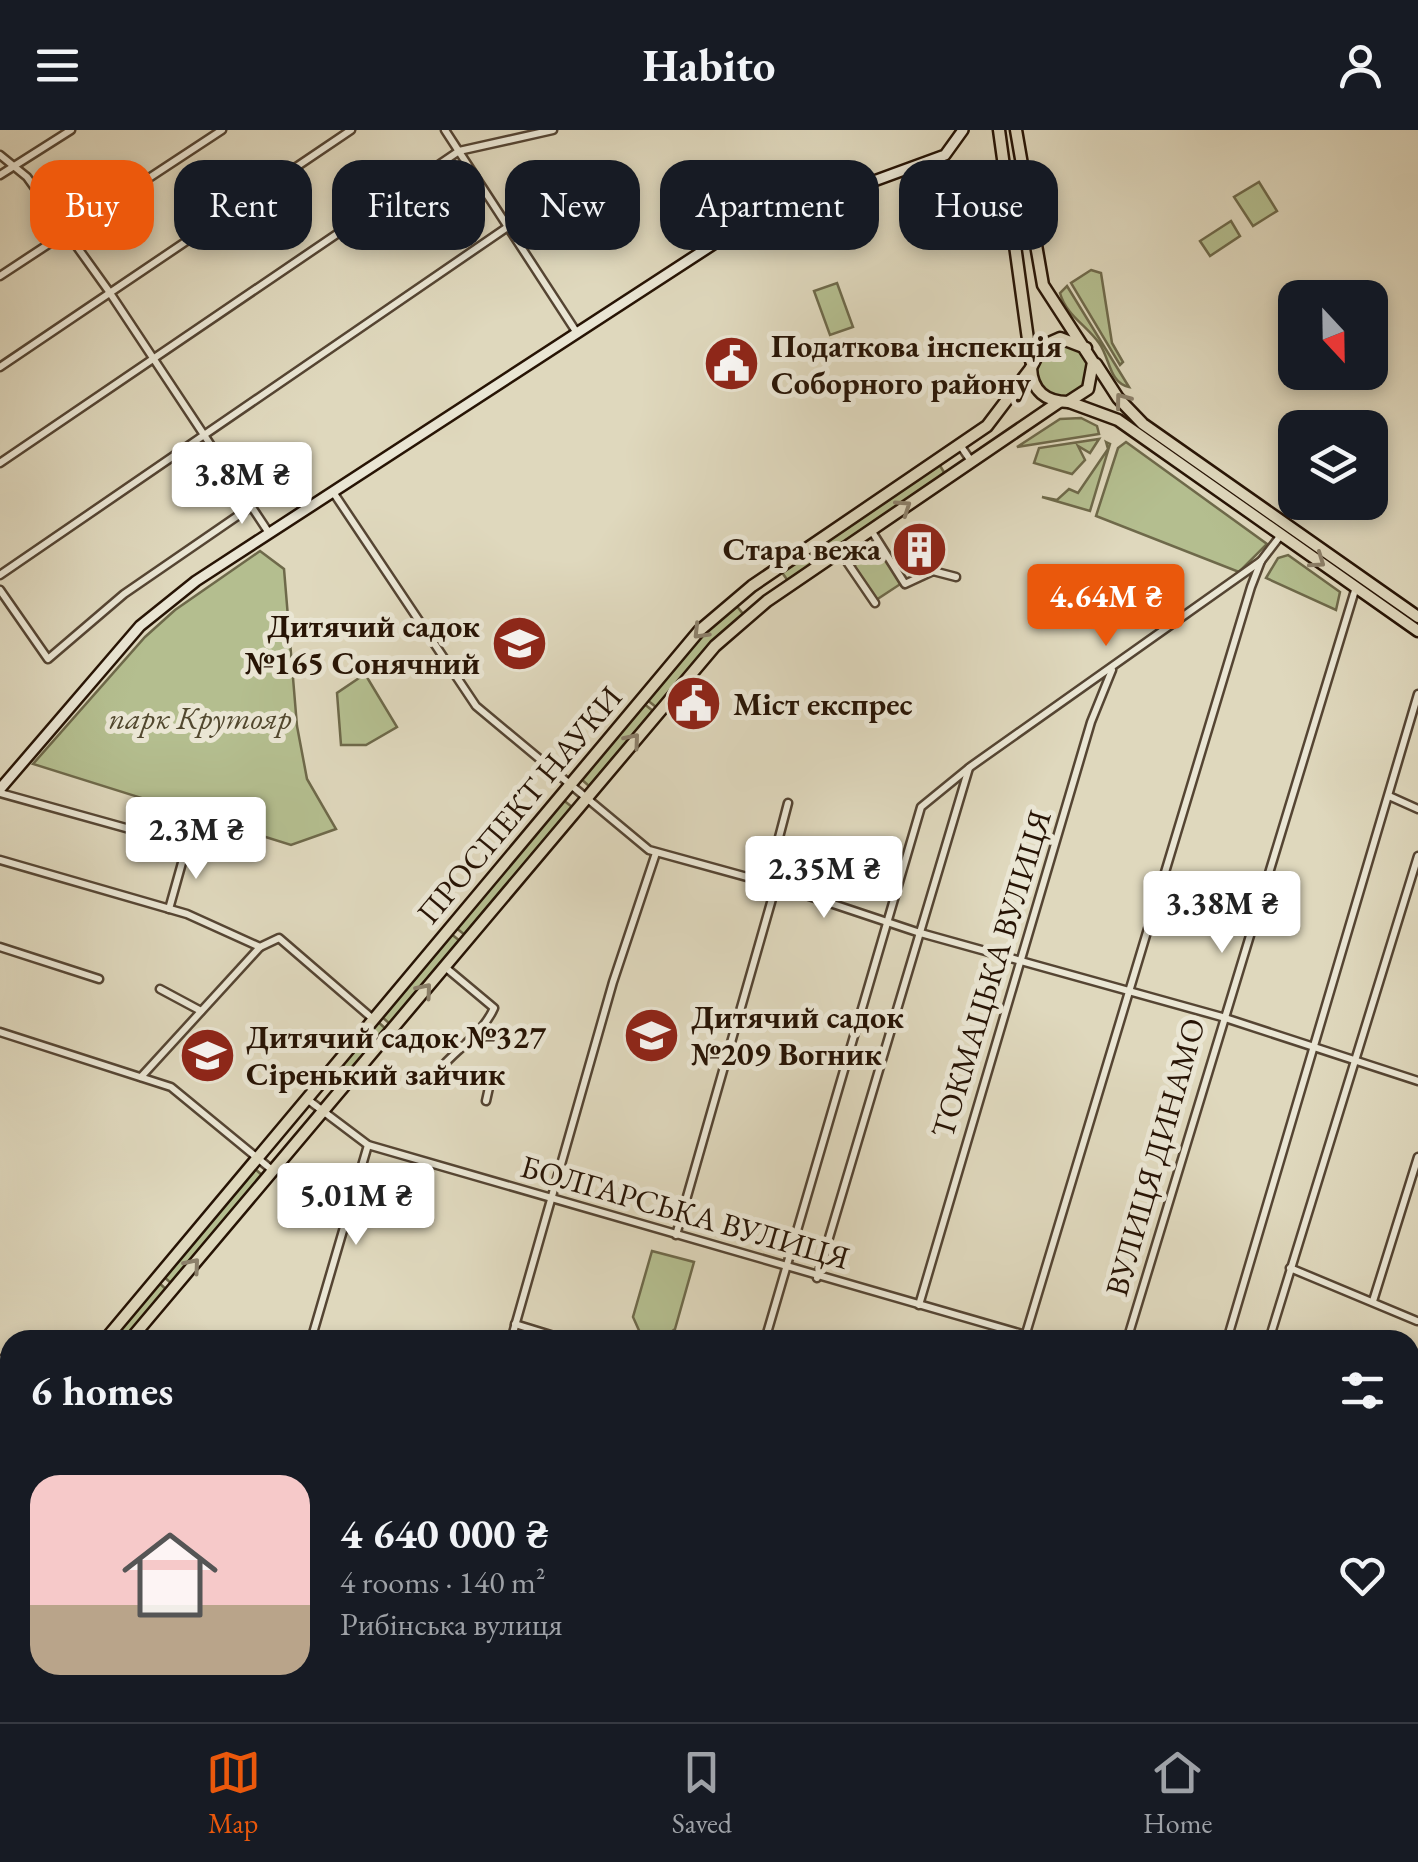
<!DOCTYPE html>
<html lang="en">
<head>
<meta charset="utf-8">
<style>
	body { margin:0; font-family:"EB Garamond",serif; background:#20242c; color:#f1f3f6; height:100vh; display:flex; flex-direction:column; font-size:38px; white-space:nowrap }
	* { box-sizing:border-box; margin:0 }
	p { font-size:32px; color:#9ea1a6 }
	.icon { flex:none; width:55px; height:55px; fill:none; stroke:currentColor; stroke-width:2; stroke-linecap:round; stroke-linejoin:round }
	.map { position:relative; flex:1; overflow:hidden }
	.drawer { position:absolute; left:0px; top:1200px; width:1420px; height:392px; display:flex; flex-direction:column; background:#171b24; border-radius:30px 30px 0 0; box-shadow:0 5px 15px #0003 }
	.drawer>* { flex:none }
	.guide { position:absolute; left:30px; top:30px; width:1360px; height:90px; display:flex; gap:20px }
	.needle { width:65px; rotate:158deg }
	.fabs { position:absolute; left:1278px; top:150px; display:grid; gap:20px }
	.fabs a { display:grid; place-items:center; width:110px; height:110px; border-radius:20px; background:#171b24; box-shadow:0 5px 15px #0003; font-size:50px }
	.price { position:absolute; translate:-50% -85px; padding:0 22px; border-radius:10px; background:#fff; color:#222; font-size:32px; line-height:65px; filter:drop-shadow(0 2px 5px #0008) }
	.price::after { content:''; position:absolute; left:50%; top:60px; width:30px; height:22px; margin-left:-15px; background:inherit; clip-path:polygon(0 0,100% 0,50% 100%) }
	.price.current { background:#ea580c; color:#fff }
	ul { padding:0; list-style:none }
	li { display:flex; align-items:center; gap:30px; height:250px; padding:0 30px }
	li span { display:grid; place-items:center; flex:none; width:280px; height:200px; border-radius:30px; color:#555 }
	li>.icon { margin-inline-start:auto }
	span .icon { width:120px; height:120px; fill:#fffc; stroke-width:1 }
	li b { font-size:42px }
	h2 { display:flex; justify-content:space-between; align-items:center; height:120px; padding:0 30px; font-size:42px }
	.tag { padding:0 35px; border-radius:30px; background:#171b24; box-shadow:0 5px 15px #0003; font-size:35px; line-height:90px }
	.tag.current { background:#ea580c; color:#fff }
	header { display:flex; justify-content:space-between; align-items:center; height:130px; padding:0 30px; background:#171b24; font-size:45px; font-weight:700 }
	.dock { display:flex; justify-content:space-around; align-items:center; height:140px; border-top:2px solid #363941; background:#171b24; font-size:28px; color:#9ea1a6 }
	.dock a { display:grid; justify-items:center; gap:5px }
	.dock .current { color:#ea580c }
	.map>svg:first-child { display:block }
	.green { fill:#b4be8f; stroke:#6e694a; stroke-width:2.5 }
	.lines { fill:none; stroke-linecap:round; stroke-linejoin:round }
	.stream { stroke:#697670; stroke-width:2.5 }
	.minor-casing { stroke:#554533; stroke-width:11 }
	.secondary-casing { stroke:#271405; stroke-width:14 }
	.primary-casing { stroke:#271405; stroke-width:15 }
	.minor { stroke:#eae6d4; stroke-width:6 }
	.secondary { stroke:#eae6d4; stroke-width:9 }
	.primary { stroke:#dfd8bd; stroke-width:10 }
	.oneway { stroke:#8c806a }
	.labels { text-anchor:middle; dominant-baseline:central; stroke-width:10; stroke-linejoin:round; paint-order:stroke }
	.poi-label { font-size:32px; font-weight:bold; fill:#271405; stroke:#eae6d4; text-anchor:start }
	.park-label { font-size:32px; font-style:italic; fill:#51472e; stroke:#eae6d4 }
	.street-label { font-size:32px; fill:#271405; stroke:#eae6d4 }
</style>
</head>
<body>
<header><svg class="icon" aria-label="menu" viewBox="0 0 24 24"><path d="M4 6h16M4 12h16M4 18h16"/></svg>Habito<svg class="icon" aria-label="person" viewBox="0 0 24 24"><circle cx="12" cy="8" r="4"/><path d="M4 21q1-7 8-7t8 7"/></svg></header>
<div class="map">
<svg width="1418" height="1592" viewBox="0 0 1418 1592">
	<rect width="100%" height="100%" fill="#dfd8bd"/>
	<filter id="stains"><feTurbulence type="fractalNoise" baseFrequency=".002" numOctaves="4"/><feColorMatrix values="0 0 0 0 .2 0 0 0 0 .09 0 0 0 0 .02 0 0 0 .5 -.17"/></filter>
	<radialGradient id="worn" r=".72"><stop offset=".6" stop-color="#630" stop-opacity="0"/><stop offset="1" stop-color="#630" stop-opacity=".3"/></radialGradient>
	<!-- green -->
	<g class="green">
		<polygon points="1259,52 1277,81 1253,96 1234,67"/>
		<polygon points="1231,91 1240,106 1210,126 1200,111"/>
		<polygon points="1091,140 1101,143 1112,213 1123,232 1120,235 1071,153"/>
		<polygon points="837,153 853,197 830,205 814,161"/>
		<path d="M1067 156 1129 257C1109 253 1110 228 1099 213 1086 195 1066 185 1060 163Z"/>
		<circle cx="1063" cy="240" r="27"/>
		<polygon points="1060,289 1081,288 1097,296 1099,304 1017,317"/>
		<polygon points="1099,309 1090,323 1078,316 1085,330 1072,344 1034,333 1039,318"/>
		<polygon points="1106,312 1110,314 1090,381 1042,367 1057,370 1069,359 1078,363 1108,319"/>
		<polygon points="1126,312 1267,414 1239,442 1096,386 1118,318"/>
		<polygon points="939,334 945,344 788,451 781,441"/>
		<polygon points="881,420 902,453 876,470 853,436"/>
		<polygon points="260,421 284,439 297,596 307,649 336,699 291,715 33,634 145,507 175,480"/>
		<polygon points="1288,425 1340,462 1336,480 1266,448 1278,428"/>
		<polygon points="735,474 744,485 656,577 646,569 702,504"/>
		<polygon points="365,544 397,597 366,615 341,615 337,563"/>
		<polygon points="643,573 653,581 589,656 580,648"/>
		<polygon points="562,669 572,677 465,805 455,797"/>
		<polygon points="450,803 460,811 390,894 381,886"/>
		<polygon points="377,891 386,899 335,960 333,943"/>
		<polygon points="254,1038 263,1046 172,1154 163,1146"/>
		<polygon points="652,1121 694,1132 675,1199 661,1210 642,1207 633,1187"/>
		<polygon points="158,1152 167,1160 126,1210 110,1210"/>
		<polygon points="10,1554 10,1582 295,1583 294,1592 1,1592"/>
		<polygon points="793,1583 864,1583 864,1591 790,1592"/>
	</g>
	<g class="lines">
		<!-- stream -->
		<g class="stream">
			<polyline points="1410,1580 1418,1559"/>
			<polyline points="1402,1592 1403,1591"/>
		</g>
		<defs>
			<g id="minor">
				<polyline points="445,0 577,203"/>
				<polyline points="0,25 27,47 108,160 269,403"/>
				<polyline points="0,45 71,0"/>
				<polyline points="0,146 222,0"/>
				<polyline points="0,237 351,0"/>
				<polyline points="960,315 971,331"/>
				<polyline points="0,333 459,21 553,0"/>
				<polyline points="333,362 476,576 649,720 776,755 917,802 1222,887 1418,951"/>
				<polyline points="871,400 905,454 933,441 956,447"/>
				<polyline points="845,429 875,473"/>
				<polyline points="0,445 509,96"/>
				<polyline points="0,460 48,529 124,464 252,376"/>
				<polyline points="0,663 187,715 169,779"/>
				<polyline points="1389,666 1418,679"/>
				<polyline points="0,730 187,784 260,817 279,808 373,889"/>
				<polyline points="767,753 788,673"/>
				<polyline points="0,817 99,849"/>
				<path d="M445 837 494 878C482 905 457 918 438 941L490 953 486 971"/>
				<polyline points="160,859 201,881"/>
				<polyline points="0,902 171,957 272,1040"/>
				<polyline points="141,947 260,817"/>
				<polyline points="307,969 368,1015 1043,1210"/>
				<polyline points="676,1105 776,755"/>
				<polyline points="1290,1138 1417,1191"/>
				<polyline points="817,1148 969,638"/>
				<polyline points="1373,1171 1418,1027"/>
				<polyline points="919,1175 1091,592 1112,540"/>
				<polyline points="515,1194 567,1210"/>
				<polyline points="311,1210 368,1015"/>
				<polyline points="511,1210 613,852 656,723"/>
				<polyline points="765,1210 921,677 970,637 1261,431"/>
				<polyline points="1024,1210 1251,457 1261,431 1281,405"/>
				<polyline points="1127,1210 1356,457"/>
				<polyline points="1227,1210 1418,564"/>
				<polyline points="1269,1210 1418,726"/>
				<polyline points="0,1229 10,1233"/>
				<polyline points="1410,1563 1418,1546"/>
				<polyline points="1041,1582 1072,1592"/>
				<polyline points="1406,1582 1411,1592"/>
				<polyline points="1117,1592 1120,1582"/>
				<polyline points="1157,1592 1161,1582"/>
				<polyline points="1363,1592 1364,1582"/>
			</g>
			<polyline id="secondary" points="0,659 140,496 196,451 729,104 945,25 963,0"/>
			<g id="primary">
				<polyline points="999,0 1031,231"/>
				<path d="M1016 0 1043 155 1093 232 1088 259 1068 272C1046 272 1032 261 1031 238L1042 216 1060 208 1086 218"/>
				<polyline points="1096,234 1118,268 1143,294 1418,487"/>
				<polyline points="1069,272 1118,290 1418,501"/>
				<polyline points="105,1210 699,501 752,456 987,296 1031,238"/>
				<polyline points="130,1210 715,516 767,471 1059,272"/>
				<polyline points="0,1468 10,1434"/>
				<polyline points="0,1541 10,1507"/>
			</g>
		</defs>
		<!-- minor casing -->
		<use href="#minor" class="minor-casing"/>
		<!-- secondary casing -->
		<use href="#secondary" class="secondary-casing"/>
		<!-- primary casing -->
		<use href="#primary" class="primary-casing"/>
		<!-- minor -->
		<use href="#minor" class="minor"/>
		<!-- secondary -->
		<use href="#secondary" class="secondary"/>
		<!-- primary -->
		<use href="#primary" class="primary"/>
	</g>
	<!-- one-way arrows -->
	<defs><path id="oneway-chevron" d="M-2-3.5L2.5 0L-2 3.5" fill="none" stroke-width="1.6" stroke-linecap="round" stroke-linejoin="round" transform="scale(2.5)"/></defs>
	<g class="oneway">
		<use href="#oneway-chevron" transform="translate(1122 270) rotate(-127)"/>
		<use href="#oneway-chevron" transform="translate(904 377) rotate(-34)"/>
		<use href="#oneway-chevron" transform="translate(1318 431) rotate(35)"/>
		<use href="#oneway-chevron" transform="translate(700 502) rotate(134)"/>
		<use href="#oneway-chevron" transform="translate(633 610) rotate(-50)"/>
		<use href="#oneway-chevron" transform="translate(425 860) rotate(-50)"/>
		<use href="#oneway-chevron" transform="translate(193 1135) rotate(-50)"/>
	</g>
	<!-- icons -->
	<defs>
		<symbol id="civic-disc" viewBox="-11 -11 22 22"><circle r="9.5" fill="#8f2418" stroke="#eae6d4"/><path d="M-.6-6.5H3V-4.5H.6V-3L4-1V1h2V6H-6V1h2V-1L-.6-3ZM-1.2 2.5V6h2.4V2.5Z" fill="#fff"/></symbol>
		<symbol id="building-disc" viewBox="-11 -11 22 22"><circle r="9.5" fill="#8f2418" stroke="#eae6d4"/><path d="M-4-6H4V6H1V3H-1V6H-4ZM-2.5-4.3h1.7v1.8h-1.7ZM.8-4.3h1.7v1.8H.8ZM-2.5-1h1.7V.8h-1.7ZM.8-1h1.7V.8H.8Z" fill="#fff"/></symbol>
		<symbol id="school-disc" viewBox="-11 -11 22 22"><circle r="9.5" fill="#8f2418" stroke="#eae6d4"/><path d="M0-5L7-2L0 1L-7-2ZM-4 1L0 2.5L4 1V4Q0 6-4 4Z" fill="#fff"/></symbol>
	</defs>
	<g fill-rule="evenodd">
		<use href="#civic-disc" x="700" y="202" width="63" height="63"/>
		<use href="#building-disc" x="888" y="388" width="63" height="63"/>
		<use href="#school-disc" x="488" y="482" width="63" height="63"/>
		<use href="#civic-disc" x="662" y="542" width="63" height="63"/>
		<use href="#school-disc" x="620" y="874" width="63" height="63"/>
		<use href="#school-disc" x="176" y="894" width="63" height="63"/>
	</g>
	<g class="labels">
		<!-- poi labels -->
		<g class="poi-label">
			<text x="771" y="216">Податкова інспекція<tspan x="771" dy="37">Соборного району</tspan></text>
			<text x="881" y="419" text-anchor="end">Стара вежа</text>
			<text x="480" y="496" text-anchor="end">Дитячий садок<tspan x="480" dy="37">№165 Сонячний</tspan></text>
			<text x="733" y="574">Міст експрес</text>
			<text x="691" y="887">Дитячий садок<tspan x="691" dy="37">№209 Вогник</tspan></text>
			<text x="246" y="907">Дитячий садок №327<tspan x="246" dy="37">Сіренький зайчик</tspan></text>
		</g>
		<!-- park labels -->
		<g class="park-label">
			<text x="200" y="588">парк Крутояр</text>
		</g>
		<!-- street labels -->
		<g class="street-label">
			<text transform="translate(519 675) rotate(-50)">ПРОСПЕКТ НАУКИ</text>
			<text transform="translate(991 844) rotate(-73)">ТОКМАЦЬКА ВУЛИЦЯ</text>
			<text transform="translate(1155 1027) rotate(-74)">ВУЛИЦЯ ДИНАМО</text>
			<text transform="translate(685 1082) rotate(16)">БОЛГАРСЬКА ВУЛИЦЯ</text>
		</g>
	</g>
	<rect width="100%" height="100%" filter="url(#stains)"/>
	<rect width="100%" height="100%" fill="url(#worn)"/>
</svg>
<div class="fabs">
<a><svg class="needle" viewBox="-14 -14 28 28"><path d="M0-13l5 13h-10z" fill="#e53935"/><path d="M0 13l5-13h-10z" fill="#9ea1a6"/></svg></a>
<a><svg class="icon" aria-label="layers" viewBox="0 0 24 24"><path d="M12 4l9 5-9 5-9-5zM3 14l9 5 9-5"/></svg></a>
</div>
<b class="price" style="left:242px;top:397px">3.8M ₴</b>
<b class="price current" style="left:1106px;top:519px">4.64M ₴</b>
<b class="price" style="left:196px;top:752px">2.3M ₴</b>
<b class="price" style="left:824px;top:791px">2.35M ₴</b>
<b class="price" style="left:1222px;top:826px">3.38M ₴</b>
<b class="price" style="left:356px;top:1118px">5.01M ₴</b>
<div class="guide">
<a class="tag current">Buy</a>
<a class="tag">Rent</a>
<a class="tag">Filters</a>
<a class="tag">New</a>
<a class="tag">Apartment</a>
<a class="tag">House</a>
</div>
<section class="drawer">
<h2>6 homes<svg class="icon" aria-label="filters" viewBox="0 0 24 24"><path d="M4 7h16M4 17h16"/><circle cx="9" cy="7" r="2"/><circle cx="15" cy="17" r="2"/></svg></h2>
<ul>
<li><span style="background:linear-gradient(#f6c9c9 65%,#b9a48a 0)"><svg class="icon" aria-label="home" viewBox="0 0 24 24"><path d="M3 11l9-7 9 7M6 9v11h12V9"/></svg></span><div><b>4 640 000 ₴</b><p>4 rooms · 140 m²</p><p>Рибінська вулиця</p></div><svg class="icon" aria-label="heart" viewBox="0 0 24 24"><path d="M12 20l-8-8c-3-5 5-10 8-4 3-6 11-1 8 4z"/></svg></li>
</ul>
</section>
</div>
<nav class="dock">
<a class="current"><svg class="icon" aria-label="map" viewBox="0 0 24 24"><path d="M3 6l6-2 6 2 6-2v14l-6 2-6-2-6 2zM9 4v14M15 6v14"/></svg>Map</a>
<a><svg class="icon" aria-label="saved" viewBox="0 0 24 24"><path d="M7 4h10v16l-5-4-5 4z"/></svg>Saved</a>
<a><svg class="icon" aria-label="home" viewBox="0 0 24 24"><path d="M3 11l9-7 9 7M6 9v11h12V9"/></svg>Home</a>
</nav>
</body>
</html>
